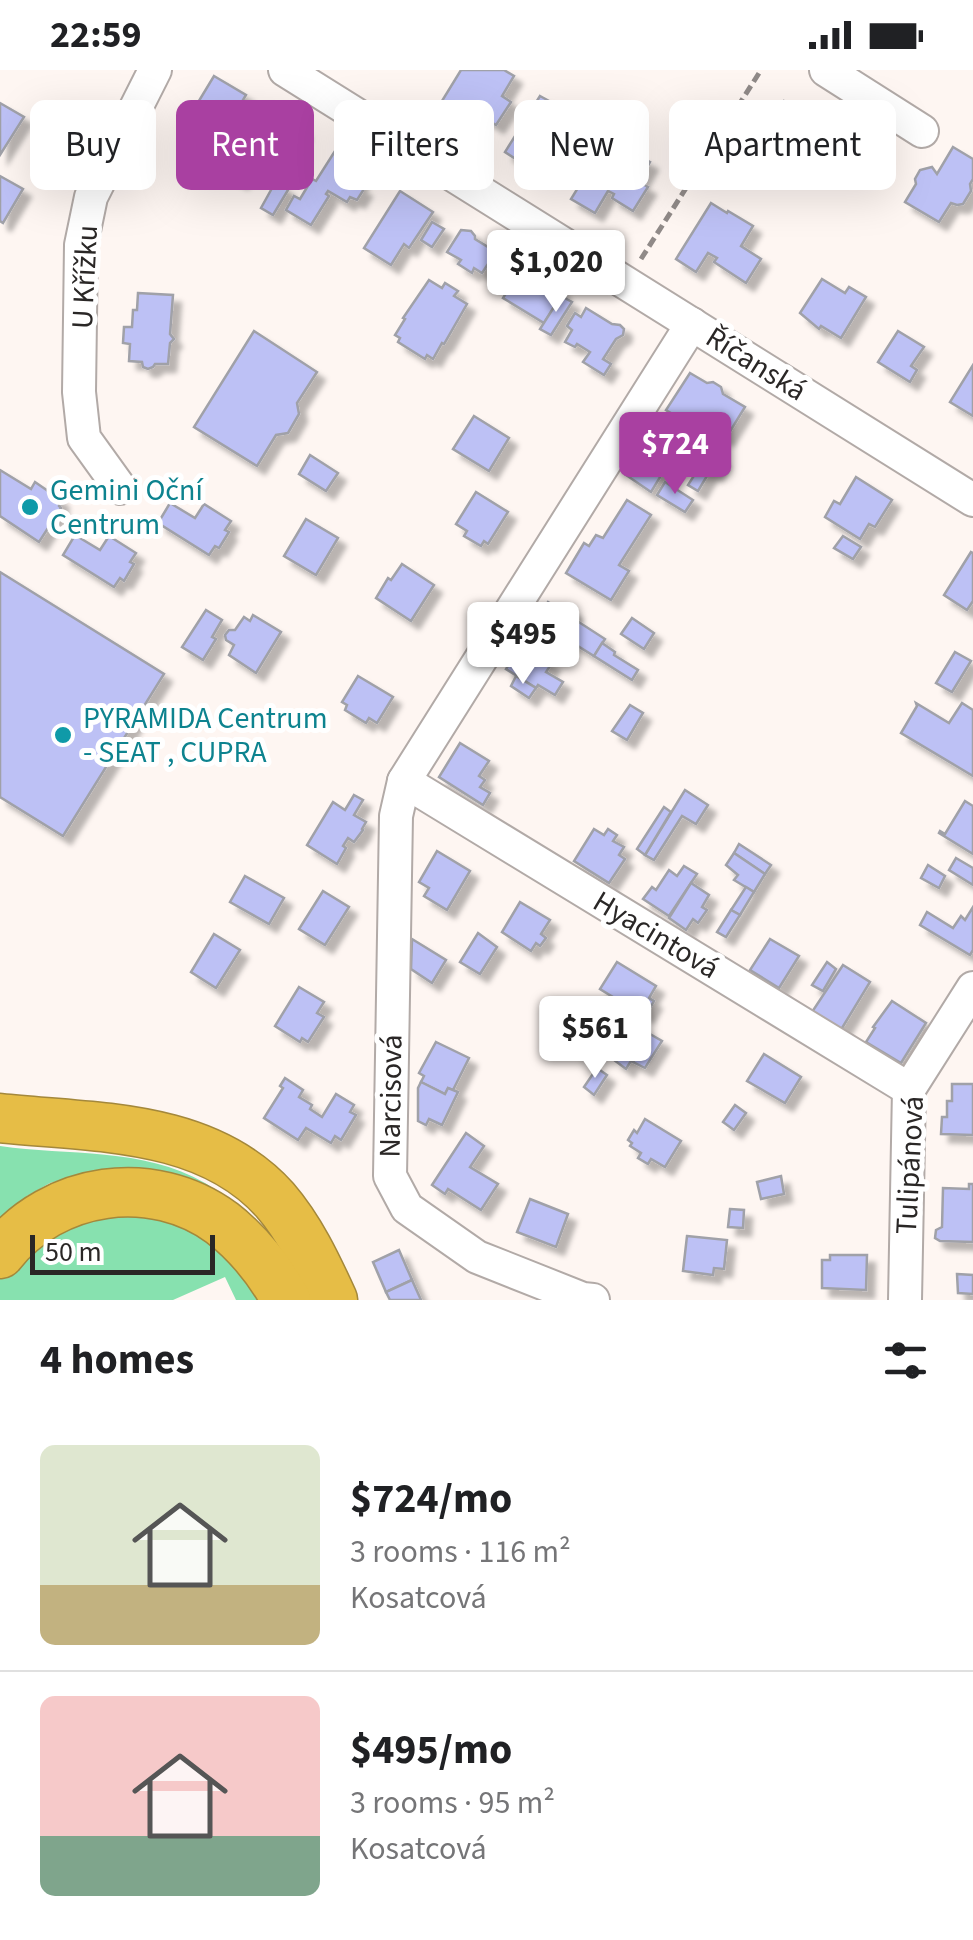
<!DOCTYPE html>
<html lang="en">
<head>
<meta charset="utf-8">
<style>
	body { margin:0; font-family:"Source Sans 3",sans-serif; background:#f2f2f2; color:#202124; height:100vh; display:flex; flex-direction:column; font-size:38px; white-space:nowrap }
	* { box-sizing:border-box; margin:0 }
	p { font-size:32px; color:#757577 }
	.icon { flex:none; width:55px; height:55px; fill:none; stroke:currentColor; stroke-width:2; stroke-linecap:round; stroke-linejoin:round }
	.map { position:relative; height:1230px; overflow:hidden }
	.side { display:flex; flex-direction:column; background:#fff; flex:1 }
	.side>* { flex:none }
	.banner { position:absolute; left:30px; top:30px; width:915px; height:90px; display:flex; gap:20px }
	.scale { position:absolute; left:30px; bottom:25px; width:185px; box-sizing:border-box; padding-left:10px; border:5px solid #2a2726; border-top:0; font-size:28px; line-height:35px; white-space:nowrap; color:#2a2726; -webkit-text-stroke:8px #fff; paint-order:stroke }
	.price { position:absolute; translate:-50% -85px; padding:0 22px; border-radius:10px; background:#fff; color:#222; font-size:32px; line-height:65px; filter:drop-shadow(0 2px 5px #0008) }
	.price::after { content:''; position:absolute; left:50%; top:60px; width:30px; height:22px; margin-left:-15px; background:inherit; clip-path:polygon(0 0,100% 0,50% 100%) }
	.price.selected { background:#a940a1; color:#fff }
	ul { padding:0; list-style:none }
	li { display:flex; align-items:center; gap:30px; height:250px; padding:0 40px }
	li+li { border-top:2px solid #e0e0e0 }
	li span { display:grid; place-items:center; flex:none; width:280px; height:200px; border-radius:15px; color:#555 }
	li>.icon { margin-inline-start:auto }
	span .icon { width:120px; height:120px; fill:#fffc; stroke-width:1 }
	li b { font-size:42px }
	h2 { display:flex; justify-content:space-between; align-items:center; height:120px; padding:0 40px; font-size:42px }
	.pill { padding:0 35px; border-radius:15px; background:#fff; box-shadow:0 10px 40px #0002; font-size:35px; line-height:90px }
	.pill.selected { background:#a940a1; color:#fff }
	.status { display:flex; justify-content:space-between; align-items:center; height:70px; padding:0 50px; background:#fff; direction:ltr }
	.status svg { height:28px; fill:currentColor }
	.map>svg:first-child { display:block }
	.green { fill:#87e1af }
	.building { fill:#bdc1f5; stroke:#a0a1a8; stroke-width:2.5; filter:url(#shadow) }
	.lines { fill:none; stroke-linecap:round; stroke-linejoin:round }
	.minor-casing { stroke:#b2aaa7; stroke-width:36 }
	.highway-casing { stroke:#a4883b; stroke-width:51 }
	.path { stroke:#908a88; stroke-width:5; stroke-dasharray:10 5; stroke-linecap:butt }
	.minor { stroke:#fff; stroke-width:32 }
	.highway { stroke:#e6bd46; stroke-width:48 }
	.culture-dot { fill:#0f9aa8; stroke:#fff; stroke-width:4 }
	.labels { text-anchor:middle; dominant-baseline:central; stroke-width:10; stroke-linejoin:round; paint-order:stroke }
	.street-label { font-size:30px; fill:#2a2726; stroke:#fff }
	.culture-label { font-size:30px; fill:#0d838f; stroke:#fff; text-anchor:start }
</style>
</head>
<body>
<div class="status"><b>22:59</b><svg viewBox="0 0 49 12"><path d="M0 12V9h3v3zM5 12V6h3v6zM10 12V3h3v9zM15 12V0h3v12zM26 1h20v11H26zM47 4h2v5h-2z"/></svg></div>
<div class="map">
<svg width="973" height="1230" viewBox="0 0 973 1230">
	<defs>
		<filter id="shadow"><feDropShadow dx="8" dy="8" stdDeviation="2.5" flood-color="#0004"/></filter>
	</defs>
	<rect width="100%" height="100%" fill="#fef6f2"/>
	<!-- green -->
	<g class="green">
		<path d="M0 1076C68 1086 143 1077 205 1113 216 1119 226 1129 236 1136L134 1102 96 1101 50 1113 27 1126 0 1150Z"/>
		<polygon points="83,1140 187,1148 267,1230 236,1230 225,1207 173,1230 0,1230 0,1205"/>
	</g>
	<!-- building -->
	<g class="building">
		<polygon points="461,0 504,0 514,6 502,26 511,32 496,55 475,42 477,38 469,33 457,52 437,39"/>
		<polygon points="214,6 246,25 224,62 207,51 212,43 197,34"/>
		<polygon points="540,26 582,49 570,69 579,74 564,98 543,85 546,81 538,76 525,95 505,82"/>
		<polygon points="784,31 813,49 803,65 819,74 816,79 816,88 812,95 804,98 801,103 757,76"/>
		<polygon points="0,33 24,47 0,85"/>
		<polygon points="271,41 303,61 285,91 281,89 279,94 269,88 267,91 248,79"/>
		<polygon points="608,69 650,92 639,112 648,117 633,141 612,128 614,124 608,121 595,143 571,129"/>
		<polygon points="953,77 973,89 973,109 970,114 971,121 963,134 957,135 951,133 939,152 905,132 916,114 915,109 920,100 932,97 937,104"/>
		<polygon points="335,81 367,100 357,115 364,119 357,130 350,127 347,132 328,121 326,124 329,126 311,155 286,140 294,126 300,129 312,109 316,111"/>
		<polygon points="226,86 246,98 240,111 219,99"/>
		<polygon points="0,106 23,119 3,153 0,151"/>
		<polygon points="276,111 288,120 273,145 261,138"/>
		<polygon points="400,121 433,142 409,178 404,174 391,195 364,178"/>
		<polygon points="711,133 727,143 728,141 753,156 741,176 761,189 746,213 714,192 717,188 708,183 696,202 676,189"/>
		<polygon points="432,152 444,159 432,177 421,170"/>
		<polygon points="461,160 471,161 475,166 475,169 496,182 482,203 474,198 472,203 458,194 461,190 447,182"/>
		<polygon points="522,198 563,223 544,253 503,228"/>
		<polygon points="822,209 845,223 849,217 866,227 841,268 821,256 819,259 800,243"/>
		<polygon points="429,210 442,218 445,213 458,221 454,226 467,234 444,274 442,273 433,289 427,285 425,289 398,272 400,268 395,265 405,249 403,248"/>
		<polygon points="138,223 173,225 170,264 174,269 170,273 168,294 155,294 153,297 148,299 143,297 142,292 129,291 130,274 123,273 124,257 132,257 133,240 137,240"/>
		<polygon points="561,226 572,232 551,265 540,259"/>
		<polygon points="586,238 612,254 620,255 624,259 623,265 616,269 603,289 611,294 604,305 583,292 590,282 577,274 575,277 565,272 572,260 567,256 575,243 581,247"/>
		<polygon points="254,261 317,302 297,333 299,344 288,363 276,365 257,396 194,357"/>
		<polygon points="898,261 924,277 911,296 917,300 910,312 878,292"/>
		<polygon points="973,295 973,346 950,332"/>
		<polygon points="690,303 707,313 713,312 721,317 723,324 745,337 726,368 720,365 716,371 692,356 689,362 679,356 682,350 666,340"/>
		<polygon points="474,346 509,368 489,401 453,379"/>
		<polygon points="709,382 722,390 714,403 710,401 698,421 688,415"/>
		<polygon points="310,385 338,403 326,421 299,404"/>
		<polygon points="637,388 662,404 651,422 626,405"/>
		<polygon points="0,400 31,419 35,412 61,430 59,436 61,438 39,472 0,446"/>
		<polygon points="856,407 892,430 875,457 869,454 860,469 825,447 834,431 840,434"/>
		<polygon points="665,412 693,430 685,442 657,425"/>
		<polygon points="476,422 508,442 488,474 484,471 481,476 464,466 467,461 456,454"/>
		<polygon points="627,430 651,445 619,495 629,501 611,530 566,503 584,473 589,476 596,465 603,468"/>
		<polygon points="170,433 195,448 204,434 231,451 225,460 229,462 219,478 215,476 209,485 158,453"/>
		<polygon points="306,449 338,468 316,505 284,486"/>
		<polygon points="75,465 100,480 109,466 136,483 130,492 134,494 124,511 120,508 114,517 63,485"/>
		<polygon points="843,466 861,477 853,489 834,478"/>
		<polygon points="971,482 973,483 973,531 967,540 944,525"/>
		<polygon points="402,494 434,515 411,551 376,528 388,508 391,510"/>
		<polygon points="0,502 164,604 63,766 0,727"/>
		<polygon points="548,532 560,540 564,535 575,542 571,547 605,569 594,586 536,550"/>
		<polygon points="206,540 222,550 212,567 216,569 203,590 182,577"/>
		<polygon points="253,545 281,562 256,603 229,585 234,575 226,570 225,565 229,560 235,560 244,547 250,551"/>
		<polygon points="632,548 654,563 644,579 621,564"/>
		<polygon points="602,573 615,582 614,585 638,600 632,610 594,586"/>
		<polygon points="522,574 552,593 546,602 563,612 555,625 538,615 536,618 506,599"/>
		<polygon points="955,582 971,591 952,622 936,613"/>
		<polygon points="358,606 393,627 377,653 369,648 366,653 345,640 347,635 342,632"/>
		<polygon points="516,606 536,618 529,628 511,616"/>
		<polygon points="916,633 949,653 962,633 973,640 973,706 901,663 917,636"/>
		<polygon points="630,635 643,643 627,670 612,661"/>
		<polygon points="460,673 489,691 479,706 485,710 480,717 490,723 483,735 439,707"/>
		<polygon points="685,720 708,735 696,754 682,746 654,790 645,785"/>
		<polygon points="354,725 363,730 354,745 366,752 362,759 363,760 354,772 348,768 343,776 346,778 337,794 307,775 333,732 345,740"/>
		<polygon points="965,731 973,736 973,784 939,763 940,761 945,764"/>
		<polygon points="664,737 671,742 645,785 637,779"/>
		<polygon points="594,759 604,765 608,759 617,765 613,771 624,777 619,785 625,789 609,813 574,791"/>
		<polygon points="739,774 771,795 765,804 734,783"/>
		<polygon points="437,781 470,801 447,840 424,826 429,818 419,812"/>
		<polygon points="734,783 765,804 754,822 734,810 738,805 726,795"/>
		<polygon points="956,788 973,798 973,815 949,800"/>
		<polygon points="928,795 945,806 939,818 921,808"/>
		<polygon points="684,796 697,804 669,846 643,829 652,817 656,820 669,800 677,806"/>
		<polygon points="245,806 284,828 269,854 230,832"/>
		<polygon points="691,813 709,825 702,837 707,840 698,853 693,849 686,860 669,848"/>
		<polygon points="746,817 754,822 740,845 731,840"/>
		<polygon points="323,821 349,837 325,875 299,859"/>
		<polygon points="520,832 550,850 541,864 546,868 540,876 536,873 531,881 502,862"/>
		<polygon points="973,837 973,880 970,885 920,855 927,842 953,858 961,846 965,850"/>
		<polygon points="731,840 740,845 726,867 717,862"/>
		<polygon points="478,863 497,877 480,904 460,892"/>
		<polygon points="214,864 240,880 216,918 191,902"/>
		<polygon points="412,869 446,890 432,913 411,899"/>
		<polygon points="770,869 799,886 779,918 750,900"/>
		<polygon points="617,892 656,916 649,928 654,931 646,945 641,941 639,943 600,919"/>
		<polygon points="827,892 836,899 823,921 812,915"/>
		<polygon points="843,895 870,912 839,963 810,945"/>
		<polygon points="299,917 324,932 317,943 324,947 308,972 302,968 300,972 275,956"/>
		<polygon points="892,931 926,953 901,993 866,972 875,958 873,957"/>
		<polygon points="637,954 649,962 626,999 614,990"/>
		<polygon points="650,964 662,971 645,998 633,992"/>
		<polygon points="436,972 469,988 453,1020 448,1018 445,1024 421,1012 424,1006 419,1003"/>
		<polygon points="764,984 801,1007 785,1033 747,1011"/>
		<polygon points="597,998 607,1005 594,1025 584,1017"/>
		<polygon points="285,1008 303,1020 299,1027 312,1035 310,1039 322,1047 336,1024 354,1035 350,1042 356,1045 341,1070 335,1066 331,1073 306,1058 298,1070 264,1048 283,1018 280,1016"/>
		<polygon points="421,1012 445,1024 448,1018 458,1022 442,1055 429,1049 426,1055 418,1051 418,1018"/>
		<polygon points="952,1014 973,1014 973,1065 941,1064 942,1047 947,1047 947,1031 952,1031"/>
		<polygon points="735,1035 746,1043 734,1060 723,1052"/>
		<polygon points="645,1049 681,1071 665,1097 651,1089 648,1094 638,1088 641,1083 630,1076 632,1073 628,1070 634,1060 637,1063"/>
		<polygon points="466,1063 484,1076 470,1097 498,1114 481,1140 448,1119 445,1124 432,1115"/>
		<polygon points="781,1106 784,1124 761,1129 757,1112"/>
		<polygon points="969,1114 973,1114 973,1172 940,1171 935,1168 936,1160 942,1157 943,1118 969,1119"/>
		<polygon points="530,1129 568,1144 556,1177 517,1162"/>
		<polygon points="730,1139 744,1140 743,1158 728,1157"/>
		<polygon points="687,1166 727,1170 724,1199 714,1198 713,1205 683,1201"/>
		<polygon points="399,1180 412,1210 386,1222 373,1192"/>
		<polygon points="830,1185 867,1185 866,1220 822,1218 822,1190 830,1190"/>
		<polygon points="957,1204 973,1205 973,1224 958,1223"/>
		<polygon points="412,1210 421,1230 390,1230 386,1222"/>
	</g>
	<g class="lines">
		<defs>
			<g id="minor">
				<polyline points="285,0 973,430"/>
				<polyline points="826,0 922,61"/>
				<polyline points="120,418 84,368 79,322 81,175 91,127 155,0"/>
				<polyline points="404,711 909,1019"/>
				<polyline points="593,1230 583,1229 477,1187 407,1138 390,1106 396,746 404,711 692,254"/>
				<polyline points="905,1230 909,1019 973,918"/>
			</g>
			<g id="highway">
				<path d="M0 1048C94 1058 206 1053 275 1130 300 1159 317 1195 333 1230"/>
				<path d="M0 1184C53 1116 153 1102 222 1153 249 1174 270 1201 286 1230"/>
			</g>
		</defs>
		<!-- minor casing -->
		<use href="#minor" class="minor-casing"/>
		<!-- highway casing -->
		<use href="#highway" class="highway-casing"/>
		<!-- path -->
		<polyline class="path" points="641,189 761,0"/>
		<!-- minor -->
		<use href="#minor" class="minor"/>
		<!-- highway -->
		<use href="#highway" class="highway"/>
	</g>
	<!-- markers -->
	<g class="culture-dot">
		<circle cx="30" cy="437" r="10"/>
		<circle cx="63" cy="665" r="10"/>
	</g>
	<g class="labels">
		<!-- street labels -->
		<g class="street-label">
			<text transform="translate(85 207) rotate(-87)">U Křížku</text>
			<text transform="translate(756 294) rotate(32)">Říčanská</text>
			<text transform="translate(656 865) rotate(31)">Hyacintová</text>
			<text transform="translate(391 1026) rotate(-89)">Narcisová</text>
			<text transform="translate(910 1095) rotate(-87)">Tulipánová</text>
		</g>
		<!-- culture labels -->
		<g class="culture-label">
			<text x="50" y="420">Gemini Oční<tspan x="50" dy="34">Centrum</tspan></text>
			<text x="83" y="648">PYRAMIDA Centrum<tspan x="83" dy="34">- SEAT , CUPRA</tspan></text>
		</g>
	</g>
</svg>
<div class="scale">50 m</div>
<b class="price" style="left:556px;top:245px">$1,020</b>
<b class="price selected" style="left:675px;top:427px">$724</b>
<b class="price" style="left:523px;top:617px">$495</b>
<b class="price" style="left:595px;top:1011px">$561</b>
<div class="banner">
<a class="pill">Buy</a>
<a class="pill selected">Rent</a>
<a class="pill">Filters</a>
<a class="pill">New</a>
<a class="pill">Apartment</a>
</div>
</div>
<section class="side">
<h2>4 homes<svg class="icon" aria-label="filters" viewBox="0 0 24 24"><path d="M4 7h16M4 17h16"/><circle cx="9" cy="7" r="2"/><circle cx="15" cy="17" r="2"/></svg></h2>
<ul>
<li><span style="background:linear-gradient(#dfe7d0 70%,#c2b280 0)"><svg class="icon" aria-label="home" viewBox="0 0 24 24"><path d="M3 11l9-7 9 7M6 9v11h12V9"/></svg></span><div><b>$724/mo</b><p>3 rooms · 116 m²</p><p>Kosatcová</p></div></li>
<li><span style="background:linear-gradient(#f6c9c9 70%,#7fa58c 0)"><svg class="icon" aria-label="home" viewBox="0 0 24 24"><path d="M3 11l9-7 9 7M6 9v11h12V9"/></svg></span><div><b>$495/mo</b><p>3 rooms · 95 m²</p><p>Kosatcová</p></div></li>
</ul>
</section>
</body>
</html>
